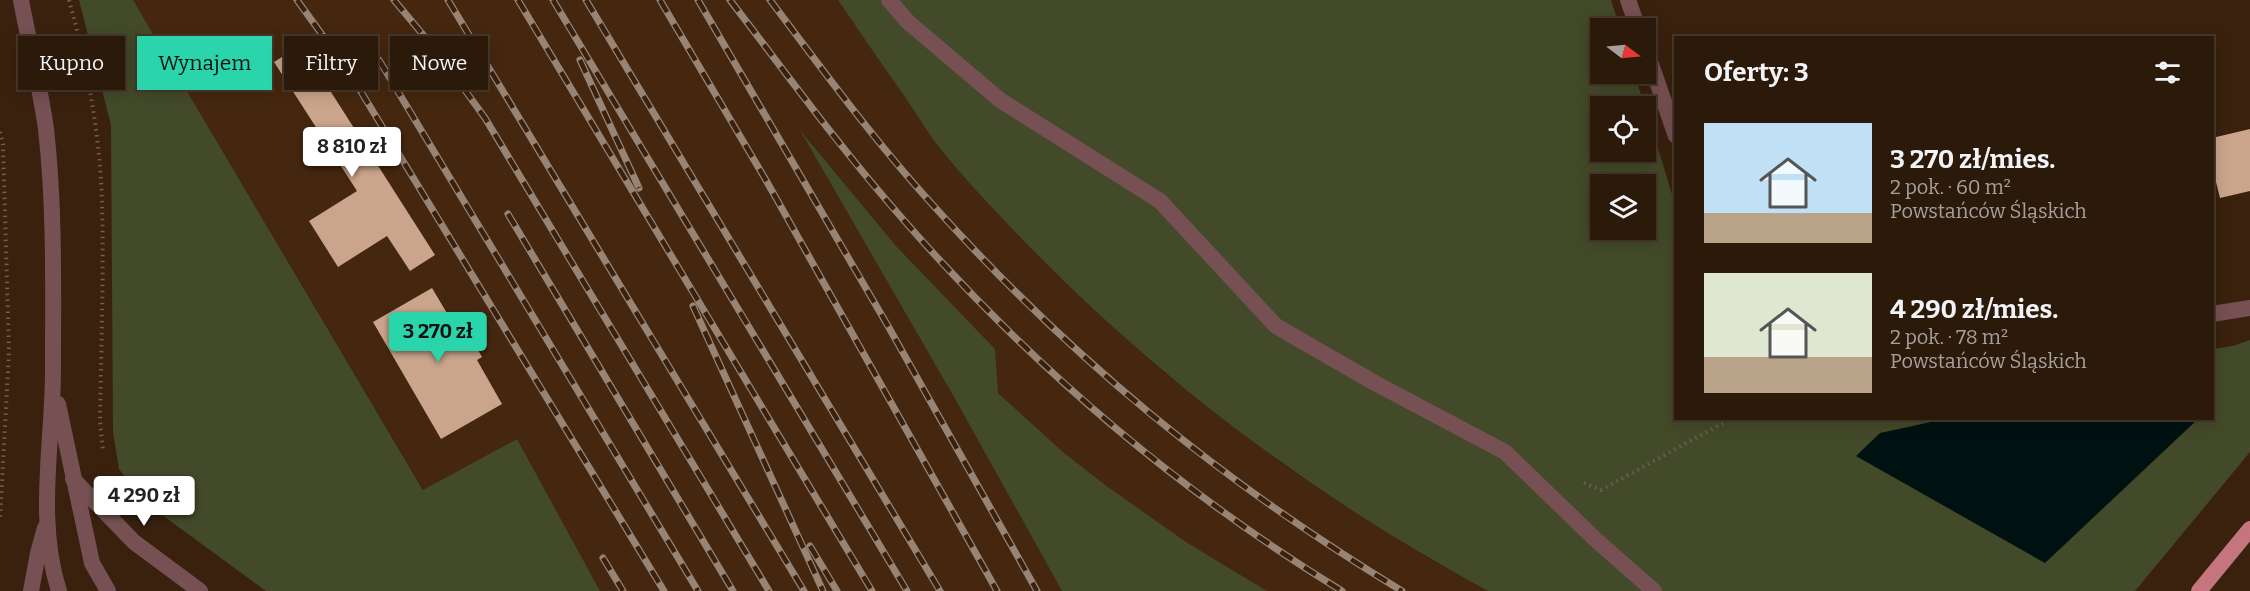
<!DOCTYPE html>
<html lang="pl">
<head>
<meta charset="utf-8">
<style>
	body { margin:0; font-family:Bitter,serif; background:#372618; color:#f1f3f6; height:100vh; display:flex; flex-direction:column; font-size:22px; white-space:nowrap }
	* { box-sizing:border-box; margin:0 }
	p { font-size:20px; color:#a6a09c }
	.icon { flex:none; width:33px; height:33px; fill:none; stroke:currentColor; stroke-width:2; stroke-linecap:round; stroke-linejoin:round }
	.map { position:relative; flex:1; overflow:hidden }
	.side { position:absolute; left:1674px; top:36px; width:540px; height:384px; display:flex; flex-direction:column; background:#2b190a; border-radius:0px; box-shadow:0 3px 15px #0003,0 0 0 2px #47382b }
	.side>* { flex:none }
	.hud { position:absolute; left:18px; top:36px; width:570px; height:54px; display:flex; gap:12px }
	.needle { width:39px; rotate:106deg }
	.tools { position:absolute; left:1590px; top:18px; display:grid; gap:12px }
	.tools a { display:grid; place-items:center; width:66px; height:66px; border-radius:0px; background:#2b190a; box-shadow:0 3px 15px #0003,0 0 0 2px #47382b; font-size:30px }
	.price { position:absolute; translate:-50% -51px; padding:0 14px; border-radius:6px; background:#fff; color:#222; font-size:20px; line-height:39px; filter:drop-shadow(0 2px 3px #0008) }
	.price::after { content:''; position:absolute; left:50%; top:36px; width:18px; height:14px; margin-left:-9px; background:inherit; clip-path:polygon(0 0,100% 0,50% 100%) }
	.price.active { background:#2ad5ac; color:#111 }
	ul { padding:0; list-style:none }
	li { display:flex; align-items:center; gap:18px; height:150px; padding:0 30px }
	li span { display:grid; place-items:center; flex:none; width:168px; height:120px; border-radius:0px; color:#555 }
	li>.icon { margin-inline-start:auto }
	span .icon { width:72px; height:72px; fill:#fffc; stroke-width:1 }
	li b { font-size:26px }
	h2 { display:flex; justify-content:space-between; align-items:center; height:72px; padding:0 30px; font-size:26px }
	.pill { padding:0 21px; border-radius:0px; background:#2b190a; box-shadow:0 3px 15px #0003,0 0 0 2px #47382b; font-size:21px; line-height:54px }
	.pill.active { background:#2ad5ac; color:#111 }
	.map>svg:first-child { display:block }
	.built { fill:#45270f }
	.green { fill:#434a29; fill-rule:evenodd }
	.water { fill:#001112 }
	.building { fill:#caa58b }
	.lines { fill:none; stroke-linecap:round; stroke-linejoin:round }
	.path { stroke:#735d4d; stroke-width:4; stroke-dasharray:1.5 4.5; stroke-linecap:butt }
	.service { stroke:#765053; stroke-width:16 }
	.minor { stroke:#765053; stroke-width:16 }
	.tertiary { stroke:#765053; stroke-width:16 }
	.primary { stroke:#c4757e; stroke-width:16 }
	.rail-casing { stroke:#988475; stroke-width:7 }
	.rail { stroke:#39210e; stroke-width:4.5; stroke-dasharray:14; stroke-linecap:butt }
</style>
</head>
<body>
<div class="map">
<svg width="2250" height="591" viewBox="0 0 2250 591">
	<rect width="100%" height="100%" fill="#39210e"/>
	<!-- built -->
	<polygon class="built" points="133,0 838,0 938,145 1157,367 1293,472 1435,562 1488,591 1267,591 1186,542 1108,487 1063,452 998,393 995,349 896,246 804,134 954,397 1062,591 600,591 517,439 424,490"/>
	<!-- green -->
	<g class="green">
		<polygon points="79,0 133,0 423,490 517,439 600,591 266,591 143,501 119,469 113,432 111,125"/>
		<path d="M838 0H1611L1620 28H1600V74H1634L1645 106H1600V152H1646V109L1675 204 1676 418H2212L2213 349 2233 346 2250 340V452L2135 591H1488C1322 501 1171 390 1039 256 1004 221 969 184 938 146 926 130 916 113 905 97 882 65 860 32 838 0ZM1600 184H1646V230H1600Z"/>
		<polygon points="800,130 896,246 995,349 998,393 1063,452 1108,487 1186,542 1267,591 1062,591 954,397"/>
	</g>
	<!-- water -->
	<polygon class="water" points="1945,419 1945,418 2198,419 2045,563 1856,456 1880,433"/>
	<!-- building -->
	<g class="building">
		<polygon points="301,45 435,255 410,271 387,236 338,267 309,221 357,191 274,62"/>
		<polygon points="2250,129 2250,191 2220,198 2212,166 2212,138"/>
		<polygon points="432,288 457,330 464,326 482,357 477,360 502,404 441,439 373,322"/>
	</g>
	<g class="lines">
		<!-- path -->
		<g class="path">
			<path d="M69 0C87 65 100 134 102 202 104 275 101 349 100 422L103 451"/>
			<polyline points="0,132 3,144 9,352 0,520"/>
			<polyline points="1584,483 1601,490 1732,418"/>
		</g>
		<!-- service -->
		<polyline class="service" points="889,0 908,22 1000,100 1160,201 1276,326 1373,382 1505,452 1596,540 1654,591"/>
		<!-- minor -->
		<g class="minor">
			<polyline points="1628,0 1638,28"/>
			<polyline points="1646,50 1676,136"/>
			<polyline points="2212,314 2250,308"/>
		</g>
		<!-- tertiary -->
		<g class="tertiary">
			<path d="M21 0C29 43 40 86 46 129 55 209 53 290 53 370 53 443 36 520 59 591"/>
			<polyline points="58,404 92,563 108,591"/>
			<polyline points="73,479 134,542 200,591"/>
			<polyline points="31,591 38,553 45,528"/>
		</g>
		<!-- primary -->
		<polyline class="primary" points="2199,591 2250,529"/>
		<defs>
			<g id="rail">
				<polyline points="297,0 349,72 664,591"/>
				<polyline points="394,0 439,54 485,118 769,591"/>
				<polyline points="448,0 804,591"/>
				<polyline points="518,0 872,591"/>
				<polyline points="553,0 907,591"/>
				<polyline points="586,0 940,591"/>
				<polyline points="660,0 767,182 997,591"/>
				<polyline points="698,0 888,326 1037,591"/>
				<path d="M730 0C786 73 840 148 901 217 1028 363 1177 490 1342 591"/>
				<path d="M770 0C822 69 873 139 931 203 1071 359 1222 482 1402 591"/>
				<polyline points="379,60 698,591"/>
				<polyline points="580,60 639,188"/>
				<polyline points="508,214 733,591"/>
				<polyline points="693,306 823,591"/>
				<polyline points="810,546 837,591"/>
				<polyline points="603,558 623,591"/>
			</g>
		</defs>
		<!-- rail casing -->
		<use href="#rail" class="rail-casing"/>
		<!-- rail -->
		<use href="#rail" class="rail"/>
	</g>
</svg>
<div class="tools">
<a><svg class="needle" viewBox="-14 -14 28 28"><path d="M0-13l5 13h-10z" fill="#e53935"/><path d="M0 13l5-13h-10z" fill="#a6a09c"/></svg></a>
<a><svg class="icon" aria-label="locate" viewBox="0 0 24 24"><circle cx="12" cy="12" r="6"/><path d="M12 2v4M12 18v4M2 12h4M18 12h4"/></svg></a>
<a><svg class="icon" aria-label="layers" viewBox="0 0 24 24"><path d="M12 4l9 5-9 5-9-5zM3 14l9 5 9-5"/></svg></a>
</div>
<b class="price" style="left:352px;top:178px">8 810 zł</b>
<b class="price active" style="left:438px;top:363px">3 270 zł</b>
<b class="price" style="left:144px;top:527px">4 290 zł</b>
<div class="hud">
<a class="pill">Kupno</a>
<a class="pill active">Wynajem</a>
<a class="pill">Filtry</a>
<a class="pill">Nowe</a>
</div>
<section class="side">
<h2>Oferty: 3<svg class="icon" aria-label="filters" viewBox="0 0 24 24"><path d="M4 7h16M4 17h16"/><circle cx="9" cy="7" r="2"/><circle cx="15" cy="17" r="2"/></svg></h2>
<ul>
<li><span style="background:linear-gradient(#bfe0f5 75%,#b9a48a 0)"><svg class="icon" aria-label="home" viewBox="0 0 24 24"><path d="M3 11l9-7 9 7M6 9v11h12V9"/></svg></span><div><b>3 270 zł/mies.</b><p>2 pok. · 60 m²</p><p>Powstańców Śląskich</p></div></li>
<li><span style="background:linear-gradient(#dfe7d0 70%,#b9a48a 0)"><svg class="icon" aria-label="home" viewBox="0 0 24 24"><path d="M3 11l9-7 9 7M6 9v11h12V9"/></svg></span><div><b>4 290 zł/mies.</b><p>2 pok. · 78 m²</p><p>Powstańców Śląskich</p></div></li>
</ul>
</section>
</div>
</body>
</html>
